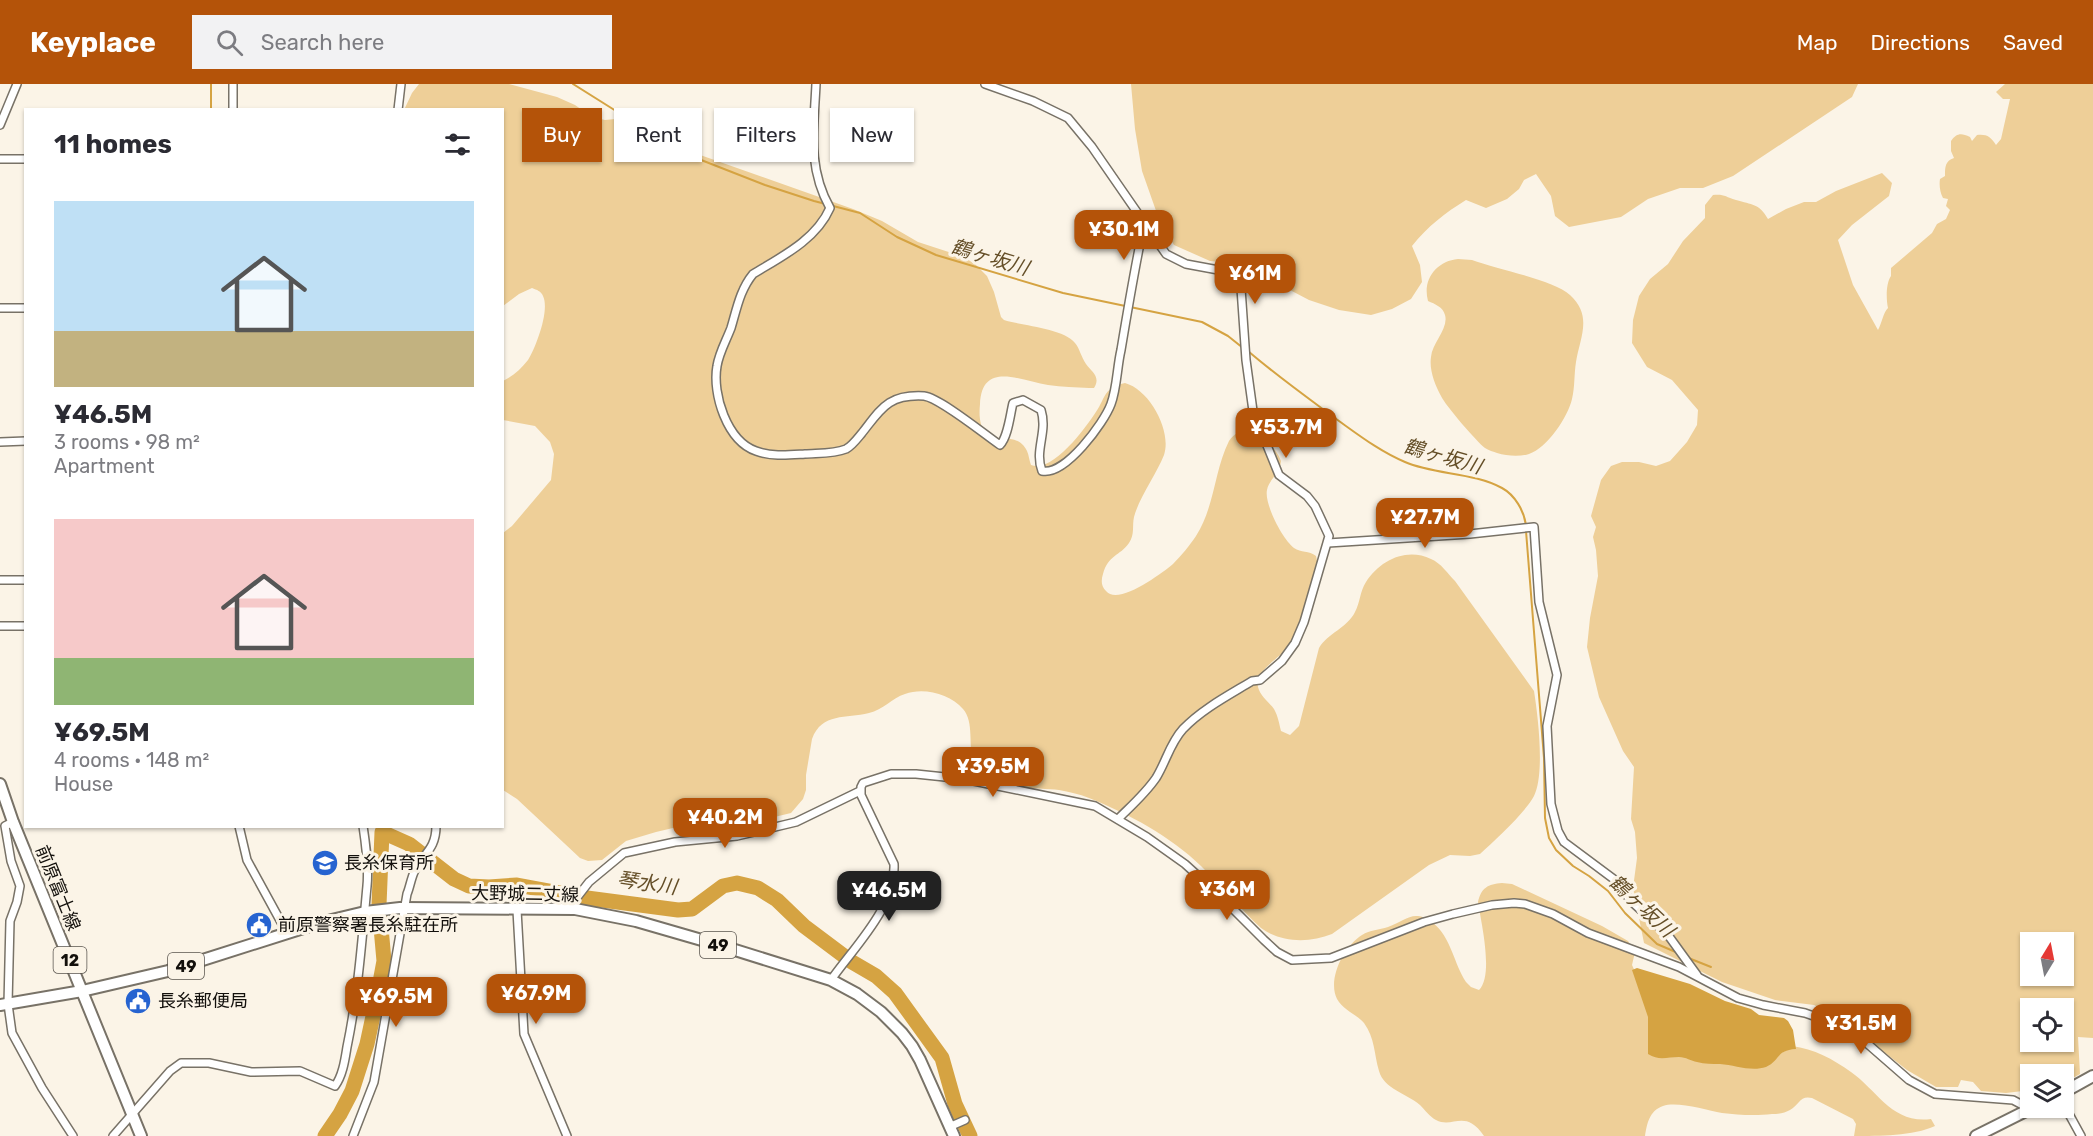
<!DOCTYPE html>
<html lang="en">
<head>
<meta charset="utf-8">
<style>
	body { margin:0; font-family:Rubik,"Noto Sans JP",sans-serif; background:#f2f2f3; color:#2b2b33; height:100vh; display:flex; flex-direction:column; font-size:22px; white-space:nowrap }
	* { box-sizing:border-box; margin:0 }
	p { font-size:20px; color:#7c7c81 }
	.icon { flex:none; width:33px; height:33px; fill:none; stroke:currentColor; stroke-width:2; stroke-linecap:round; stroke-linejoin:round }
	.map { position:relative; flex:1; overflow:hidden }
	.sheet { position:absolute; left:24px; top:24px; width:480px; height:720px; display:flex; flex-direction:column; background:#fff; border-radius:0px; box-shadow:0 2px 4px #0004 }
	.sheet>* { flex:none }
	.hud { position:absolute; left:522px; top:24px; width:570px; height:54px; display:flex; gap:12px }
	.needle { width:39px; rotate:10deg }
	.buttons { position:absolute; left:2020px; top:848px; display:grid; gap:12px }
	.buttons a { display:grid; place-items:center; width:54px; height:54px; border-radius:0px; background:#fff; box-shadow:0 2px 4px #0004; font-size:30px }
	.price { position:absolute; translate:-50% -51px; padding:0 14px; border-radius:12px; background:#b45309; color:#fff; font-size:20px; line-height:39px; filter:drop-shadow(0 2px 3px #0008) }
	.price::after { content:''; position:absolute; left:50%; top:36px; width:18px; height:14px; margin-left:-9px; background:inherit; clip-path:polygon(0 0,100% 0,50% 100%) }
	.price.on { background:#222; color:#fff }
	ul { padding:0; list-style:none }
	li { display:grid; align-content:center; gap:12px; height:318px; padding:0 30px }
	li span { display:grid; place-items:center; height:186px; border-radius:0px; color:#555 }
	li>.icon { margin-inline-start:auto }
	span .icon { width:108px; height:108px; fill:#fffc; stroke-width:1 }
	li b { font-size:26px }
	h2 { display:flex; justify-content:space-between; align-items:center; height:72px; padding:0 30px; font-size:26px }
	.pill { padding:0 21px; border-radius:0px; background:#fff; box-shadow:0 2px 4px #0004; font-size:21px; line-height:54px }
	.pill.on { background:#b45309; color:#fff }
	header { display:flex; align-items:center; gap:36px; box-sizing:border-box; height:84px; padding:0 30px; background:#b45309; color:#fff }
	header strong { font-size:28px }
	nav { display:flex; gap:33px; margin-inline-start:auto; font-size:21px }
	.search { width:420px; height:54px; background:#f2f2f3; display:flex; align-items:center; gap:15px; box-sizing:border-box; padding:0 21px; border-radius:0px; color:#7c7c81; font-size:22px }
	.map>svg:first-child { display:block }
	.green { fill:#eecf98; fill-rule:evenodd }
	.water { fill:#d5a342 }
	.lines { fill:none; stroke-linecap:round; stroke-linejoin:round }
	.stream { stroke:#d5a342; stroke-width:2 }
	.river { stroke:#d5a342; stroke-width:15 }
	.street-casing { stroke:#787267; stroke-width:10 }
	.primary-casing { stroke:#787267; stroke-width:14 }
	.street { stroke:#fff; stroke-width:7 }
	.primary { stroke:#fff; stroke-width:10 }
	.labels { text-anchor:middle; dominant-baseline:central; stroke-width:6; stroke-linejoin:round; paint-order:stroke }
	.shield { fill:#fbf4e7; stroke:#59544e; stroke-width:1.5 }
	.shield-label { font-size:16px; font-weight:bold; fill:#13100c }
	.poi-label { font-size:18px; fill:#13100c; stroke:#fbf4e7; text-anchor:start }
	.street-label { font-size:18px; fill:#13100c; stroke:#fbf4e7 }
	.water-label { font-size:20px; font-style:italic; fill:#654f28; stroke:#fbf4e7 }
</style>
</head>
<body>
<header>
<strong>Keyplace</strong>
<div class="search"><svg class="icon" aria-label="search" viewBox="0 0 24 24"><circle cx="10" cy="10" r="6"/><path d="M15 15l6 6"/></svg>Search here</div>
<nav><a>Map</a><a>Directions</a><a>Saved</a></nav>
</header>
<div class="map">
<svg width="2093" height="1052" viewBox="0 0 2093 1052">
	<rect width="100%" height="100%" fill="#fbf4e7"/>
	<!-- green -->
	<g class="green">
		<path d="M419 0H509L557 13 575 21 592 33 605 36 635 33 642 34 686 66 853 125 882 137 918 158 964 173 976 181 987 192 994 208 1001 233 1004 236C1023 242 1063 244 1075 259 1080 265 1081 273 1086 280 1092 288 1101 293 1094 304H1089C1076 303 1062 303 1048 301 1021 297 982 276 980 320 979 330 979 343 987 350 999 360 1017 347 1027 367 1029 371 1029 376 1031 381 1053 390 1089 340 1099 323 1103 316 1105 308 1112 304 1116 301 1121 300 1125 299 1150 306 1172 347 1164 371 1156 391 1139 414 1134 433 1132 442 1135 450 1129 459 1120 472 1108 471 1103 490 1101 496 1101 502 1106 507 1118 522 1161 490 1173 480 1181 472 1190 461 1196 452 1215 422 1214 387 1229 357 1245 333 1273 357 1281 377 1280 390 1269 395 1267 406 1264 420 1283 456 1294 464 1301 469 1309 466 1316 472L1318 481C1310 508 1305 541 1288 563 1279 575 1255 586 1258 603 1260 612 1269 618 1274 625 1278 632 1279 639 1281 647L1290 651 1299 642 1319 564C1328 549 1347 544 1355 528 1360 519 1360 507 1366 498 1380 476 1407 463 1431 475 1441 479 1448 490 1455 497L1534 607C1538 632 1545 690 1534 712 1525 729 1495 756 1480 770L1470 772 1450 771 1429 781 1332 850C1310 859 1281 859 1261 844 1240 825 1222 802 1201 782 1170 752 1129 730 1089 714 1079 710 1069 708 1059 706 1040 704 998 705 983 693 962 676 978 642 963 625 950 610 924 603 905 610 892 614 883 626 869 629 846 635 822 628 812 655L806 691V706L803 715 791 729 729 744H673L656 748 626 757 602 776 588 777 580 774 517 715 503 706V449L512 442 551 396 554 370 550 358 535 342 503 336V297C513 292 521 285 528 276 536 263 550 226 543 212 541 207 537 206 532 204L519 210 503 222 502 26H404L412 9Z"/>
		<path d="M1131 0H1858L1852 13 1733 92 1703 104H1680L1648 115 1621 133 1569 143 1555 132 1551 112 1536 90 1524 96 1519 105 1507 115 1486 124 1466 116C1445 129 1428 142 1412 162L1420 181 1422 198 1411 215 1392 225 1371 231 1339 226 1309 216 1254 187 1233 179 1210 177 1174 161 1161 141 1142 87 1135 45Z"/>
		<path d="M2005 0H2093V954L2078 953 2080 990 2064 999V990H2031V1006L2006 1009 1981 1007 1973 998 1961 996 1958 1003H1936L1907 986 1843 936 1814 921 1775 916 1722 898 1644 859 1633 804 1637 774 1635 748 1631 735 1634 683 1623 667 1599 613 1587 563 1590 534 1598 492 1596 466 1593 453 1596 443 1591 432 1601 396 1611 382 1622 378H1639L1656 382 1670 377 1687 358 1697 341 1698 326 1672 296 1647 283 1632 259 1633 236 1639 212 1650 195 1668 180 1683 157 1705 134V121L1713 111C1725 110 1725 113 1736 116 1752 121 1759 119 1768 135L1786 125 1804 118H1816L1836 107 1882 89 1892 99 1889 112 1852 141 1838 156 1853 201 1878 246C1882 239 1883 229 1888 224 1886 215 1886 199 1891 192V184L1932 149 1937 140 1946 135 1950 126 1946 122 1948 115 1943 114C1940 109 1939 101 1940 95L1945 92C1945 83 1945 77 1954 74L1951 67V57C1957 49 1961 49 1970 53L1972 57 1977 51C1987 50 1991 53 1996 61L2001 55 2010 15H2003L1996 8ZM2031 858H2064V891H2031ZM2031 924H2064V957H2031Z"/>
		<path d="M1458 175 1472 176C1496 185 1554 196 1570 211 1593 232 1580 253 1576 278 1574 290 1575 303 1572 315 1568 333 1547 364 1529 370 1519 373 1507 372 1497 369 1494 368 1488 366 1485 364 1477 358 1445 321 1441 312 1435 301 1429 286 1431 273 1432 259 1449 244 1445 231 1443 223 1435 220 1428 217 1422 195 1437 177 1458 175Z"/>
		<path d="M1502 799 1512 800 1602 842 1628 857 1635 868 1632 881 1638 894 1772 976 1792 962C1814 965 1833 975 1851 988 1878 1007 1892 1040 1931 1035L1935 1042C1913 1052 1879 1052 1854 1052L1856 1040 1853 1035 1812 1014C1800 1011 1799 1021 1790 1026 1785 1029 1778 1030 1772 1030 1756 1032 1738 1031 1722 1029 1706 1026 1677 1017 1663 1022 1649 1027 1647 1040 1645 1052H1484C1465 1024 1453 1045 1436 1036 1430 1033 1425 1026 1420 1021 1406 1009 1384 1005 1379 987 1374 970 1375 954 1364 939 1356 930 1343 926 1337 915 1327 895 1344 862 1362 851 1370 846 1379 846 1388 843 1406 837 1413 824 1433 839 1451 853 1454 880 1466 898L1471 903 1479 906C1494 891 1481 838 1478 818 1481 804 1488 800 1502 799Z"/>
	</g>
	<!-- water -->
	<path class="water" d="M1637 884 1690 900 1725 917 1751 925 1759 931 1784 934 1788 937 1793 946 1796 965C1776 966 1780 977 1766 983 1751 988 1735 981 1720 980 1712 980 1705 980 1697 978 1691 977 1686 973 1679 973 1667 973 1659 977 1648 970V933L1632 886Z"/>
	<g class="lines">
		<!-- stream -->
		<g class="stream">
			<polyline points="573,0 624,32 696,74 765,101 814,117 860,129 897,153 936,171 1063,209 1202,238 1228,252 1243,264"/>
			<polyline points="211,26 211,0"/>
			<path d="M1248 267C1277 292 1308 314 1339 337 1360 352 1381 368 1405 378 1435 391 1473 388 1502 404 1515 411 1524 427 1526 441"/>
			<polyline points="1526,447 1544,674 1545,734 1549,754 1556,766 1573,782 1589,792 1608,807 1625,829 1657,860 1678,869"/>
			<polyline points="381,742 382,748"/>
			<polyline points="1686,873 1711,883"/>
		</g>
		<!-- river -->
		<polyline class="river" points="325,1052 340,1030 352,1007 367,960 378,909 384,877 379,821 382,748 409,760 454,795 469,802 489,803 517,801 587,814 678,826 692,825 723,802 737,799 758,804 777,816 804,842 852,878 876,892 895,909 942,974 955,1020 970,1052"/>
		<defs>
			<g id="street">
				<polyline points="233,0 233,26"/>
				<path d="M816 0C814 45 807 83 830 124 816 156 781 173 753 190 740 206 737 224 731 244 726 257 719 269 717 282 712 310 727 357 756 367 772 373 789 371 805 370 818 369 834 370 846 365 852 362 857 355 862 349 881 325 888 310 924 312 940 314 984 350 1000 361 1008 353 1010 331 1013 319L1023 316 1041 326C1048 348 1034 366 1042 387 1065 392 1104 339 1111 320 1117 304 1117 283 1121 266 1128 224 1135 182 1144 140"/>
				<path d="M985 0 1033 17 1068 34 1092 63 1166 170 1186 180 1240 190 1246 276 1253 327 1279 391 1307 412 1315 422 1329 452 1304 538 1295 559 1282 577 1260 596 1252 597C1229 611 1202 625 1183 645 1170 659 1166 678 1156 694 1145 710 1131 722 1118 735"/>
				<polyline points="398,26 401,0"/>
				<polyline points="0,41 17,0"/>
				<polyline points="0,75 26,75"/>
				<polyline points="0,224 26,224"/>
				<polyline points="0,358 26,357"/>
				<polyline points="1328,459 1470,450 1534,443 1539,518 1557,591 1547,642 1551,720 1558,747 1564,758 1615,796 1631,817 1668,851 1697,891"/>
				<polyline points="0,496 26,496"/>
				<polyline points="0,542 26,542"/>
				<polyline points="13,738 5,742 11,777 20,802 17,818 10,837 8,920 12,949 42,1004 73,1052"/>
				<polyline points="239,742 247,776 287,849"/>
				<polyline points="575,825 575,816 589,798 624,769 675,758 737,752 796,738 860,707"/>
				<polyline points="517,826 524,950 567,1052"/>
				<path d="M831 896C854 863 896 823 894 780L861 711V703L863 699 891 690H916L964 695 1095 722 1147 753 1185 780 1218 810 1264 856 1277 868 1292 876 1331 874 1424 838 1453 830 1492 821 1514 819 1525 820 1553 830 1588 849 1679 883 1738 914 1763 921 1805 929 1842 942 1862 955 1909 996 1935 1010 2013 1016 2030 1025"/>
				<polyline points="2064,1021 2081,1052"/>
				<polyline points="949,1043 965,1036"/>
				<path d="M113 1052 170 987 181 979H209L251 988 300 987 335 1002C343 991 345 975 347 963 358 910 362 856 367 802 369 783 366 762 363 742"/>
				<path d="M353 1052 374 998 407 810C410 803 411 794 415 786 424 769 436 765 436 742"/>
			</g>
			<g id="primary">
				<polyline points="0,700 13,738 141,1052"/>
				<polyline points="0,921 82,907 168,887 319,839 365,828 400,824 575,825 636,837 719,861 831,896 857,910 881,928 902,949 912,962 920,976 954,1052"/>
				<polyline points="2064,1008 2093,992"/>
				<polyline points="1976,1052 2034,1023"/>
			</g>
		</defs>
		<!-- street casing -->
		<use href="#street" class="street-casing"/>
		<!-- primary casing -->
		<use href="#primary" class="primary-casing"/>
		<!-- street -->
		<use href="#street" class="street"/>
		<!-- primary -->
		<use href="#primary" class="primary"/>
	</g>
	<!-- icons -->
	<defs>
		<symbol id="school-disc" viewBox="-11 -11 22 22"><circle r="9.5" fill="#2663d0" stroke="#fbf4e7"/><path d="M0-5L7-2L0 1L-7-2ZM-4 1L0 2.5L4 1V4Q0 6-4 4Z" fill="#fff"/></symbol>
		<symbol id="civic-disc" viewBox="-11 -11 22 22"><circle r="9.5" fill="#2663d0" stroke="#fbf4e7"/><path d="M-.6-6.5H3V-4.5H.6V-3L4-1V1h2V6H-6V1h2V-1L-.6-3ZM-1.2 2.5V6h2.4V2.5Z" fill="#fff"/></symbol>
	</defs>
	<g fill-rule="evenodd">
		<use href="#school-disc" x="310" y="764" width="30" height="30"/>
		<use href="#civic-disc" x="244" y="826" width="30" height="30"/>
		<use href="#civic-disc" x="123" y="902" width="30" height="30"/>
	</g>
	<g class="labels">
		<!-- shield labels -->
		<g class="shield">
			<rect x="700" y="848" width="36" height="26" rx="4.5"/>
			<rect x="53.5" y="863" width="33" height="26" rx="4.5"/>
			<rect x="168" y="869" width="36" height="26" rx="4.5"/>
		</g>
		<g class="shield-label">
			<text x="718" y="861">49</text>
			<text x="70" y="876">12</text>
			<text x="186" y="882">49</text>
		</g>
		<!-- poi labels -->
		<g class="poi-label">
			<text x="344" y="779">長糸保育所</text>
			<text x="278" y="841">前原警察署長糸駐在所</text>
			<text x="158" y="917">長糸郵便局</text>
		</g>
		<!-- street labels -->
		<g class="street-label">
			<text transform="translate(58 804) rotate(68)">前原富士線</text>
			<text transform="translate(525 810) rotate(1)">大野城二丈線</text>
		</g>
		<!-- water labels -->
		<g class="water-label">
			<text transform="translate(990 173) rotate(17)">鶴ヶ坂川</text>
			<text transform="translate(1443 372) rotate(16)">鶴ヶ坂川</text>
			<text transform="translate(647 799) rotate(8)">琴水川</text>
			<text transform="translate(1642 822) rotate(43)">鶴ヶ坂川</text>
		</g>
	</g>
</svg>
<div class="buttons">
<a><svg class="needle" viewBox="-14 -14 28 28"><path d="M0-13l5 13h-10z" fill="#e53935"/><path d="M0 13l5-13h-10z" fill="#7c7c81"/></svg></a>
<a><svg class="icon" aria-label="locate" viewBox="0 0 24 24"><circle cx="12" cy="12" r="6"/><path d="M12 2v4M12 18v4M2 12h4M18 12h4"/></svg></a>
<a><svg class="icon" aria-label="layers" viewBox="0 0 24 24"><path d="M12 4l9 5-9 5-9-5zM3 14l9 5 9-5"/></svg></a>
</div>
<b class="price" style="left:1124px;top:177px">¥30.1M</b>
<b class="price" style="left:1255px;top:221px">¥61M</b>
<b class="price" style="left:1286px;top:375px">¥53.7M</b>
<b class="price" style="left:1425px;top:465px">¥27.7M</b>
<b class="price" style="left:993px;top:714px">¥39.5M</b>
<b class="price" style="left:725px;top:765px">¥40.2M</b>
<b class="price" style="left:1227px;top:837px">¥36M</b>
<b class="price on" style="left:889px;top:838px">¥46.5M</b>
<b class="price" style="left:536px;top:941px">¥67.9M</b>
<b class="price" style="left:396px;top:944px">¥69.5M</b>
<b class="price" style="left:1861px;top:971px">¥31.5M</b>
<div class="hud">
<a class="pill on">Buy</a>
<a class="pill">Rent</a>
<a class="pill">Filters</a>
<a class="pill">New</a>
</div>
<section class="sheet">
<h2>11 homes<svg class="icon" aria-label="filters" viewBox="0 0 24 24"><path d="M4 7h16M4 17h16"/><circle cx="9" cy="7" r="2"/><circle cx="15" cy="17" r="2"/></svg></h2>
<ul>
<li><span style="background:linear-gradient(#bfe0f5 70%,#c2b280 0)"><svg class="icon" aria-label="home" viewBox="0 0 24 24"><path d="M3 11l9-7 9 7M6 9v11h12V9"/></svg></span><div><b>¥46.5M</b><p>3 rooms · 98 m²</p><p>Apartment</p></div></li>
<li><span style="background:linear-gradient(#f6c9c9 75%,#8fb573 0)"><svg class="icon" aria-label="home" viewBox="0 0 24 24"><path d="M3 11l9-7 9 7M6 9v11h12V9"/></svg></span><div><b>¥69.5M</b><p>4 rooms · 148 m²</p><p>House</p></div></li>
</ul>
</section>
</div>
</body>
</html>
